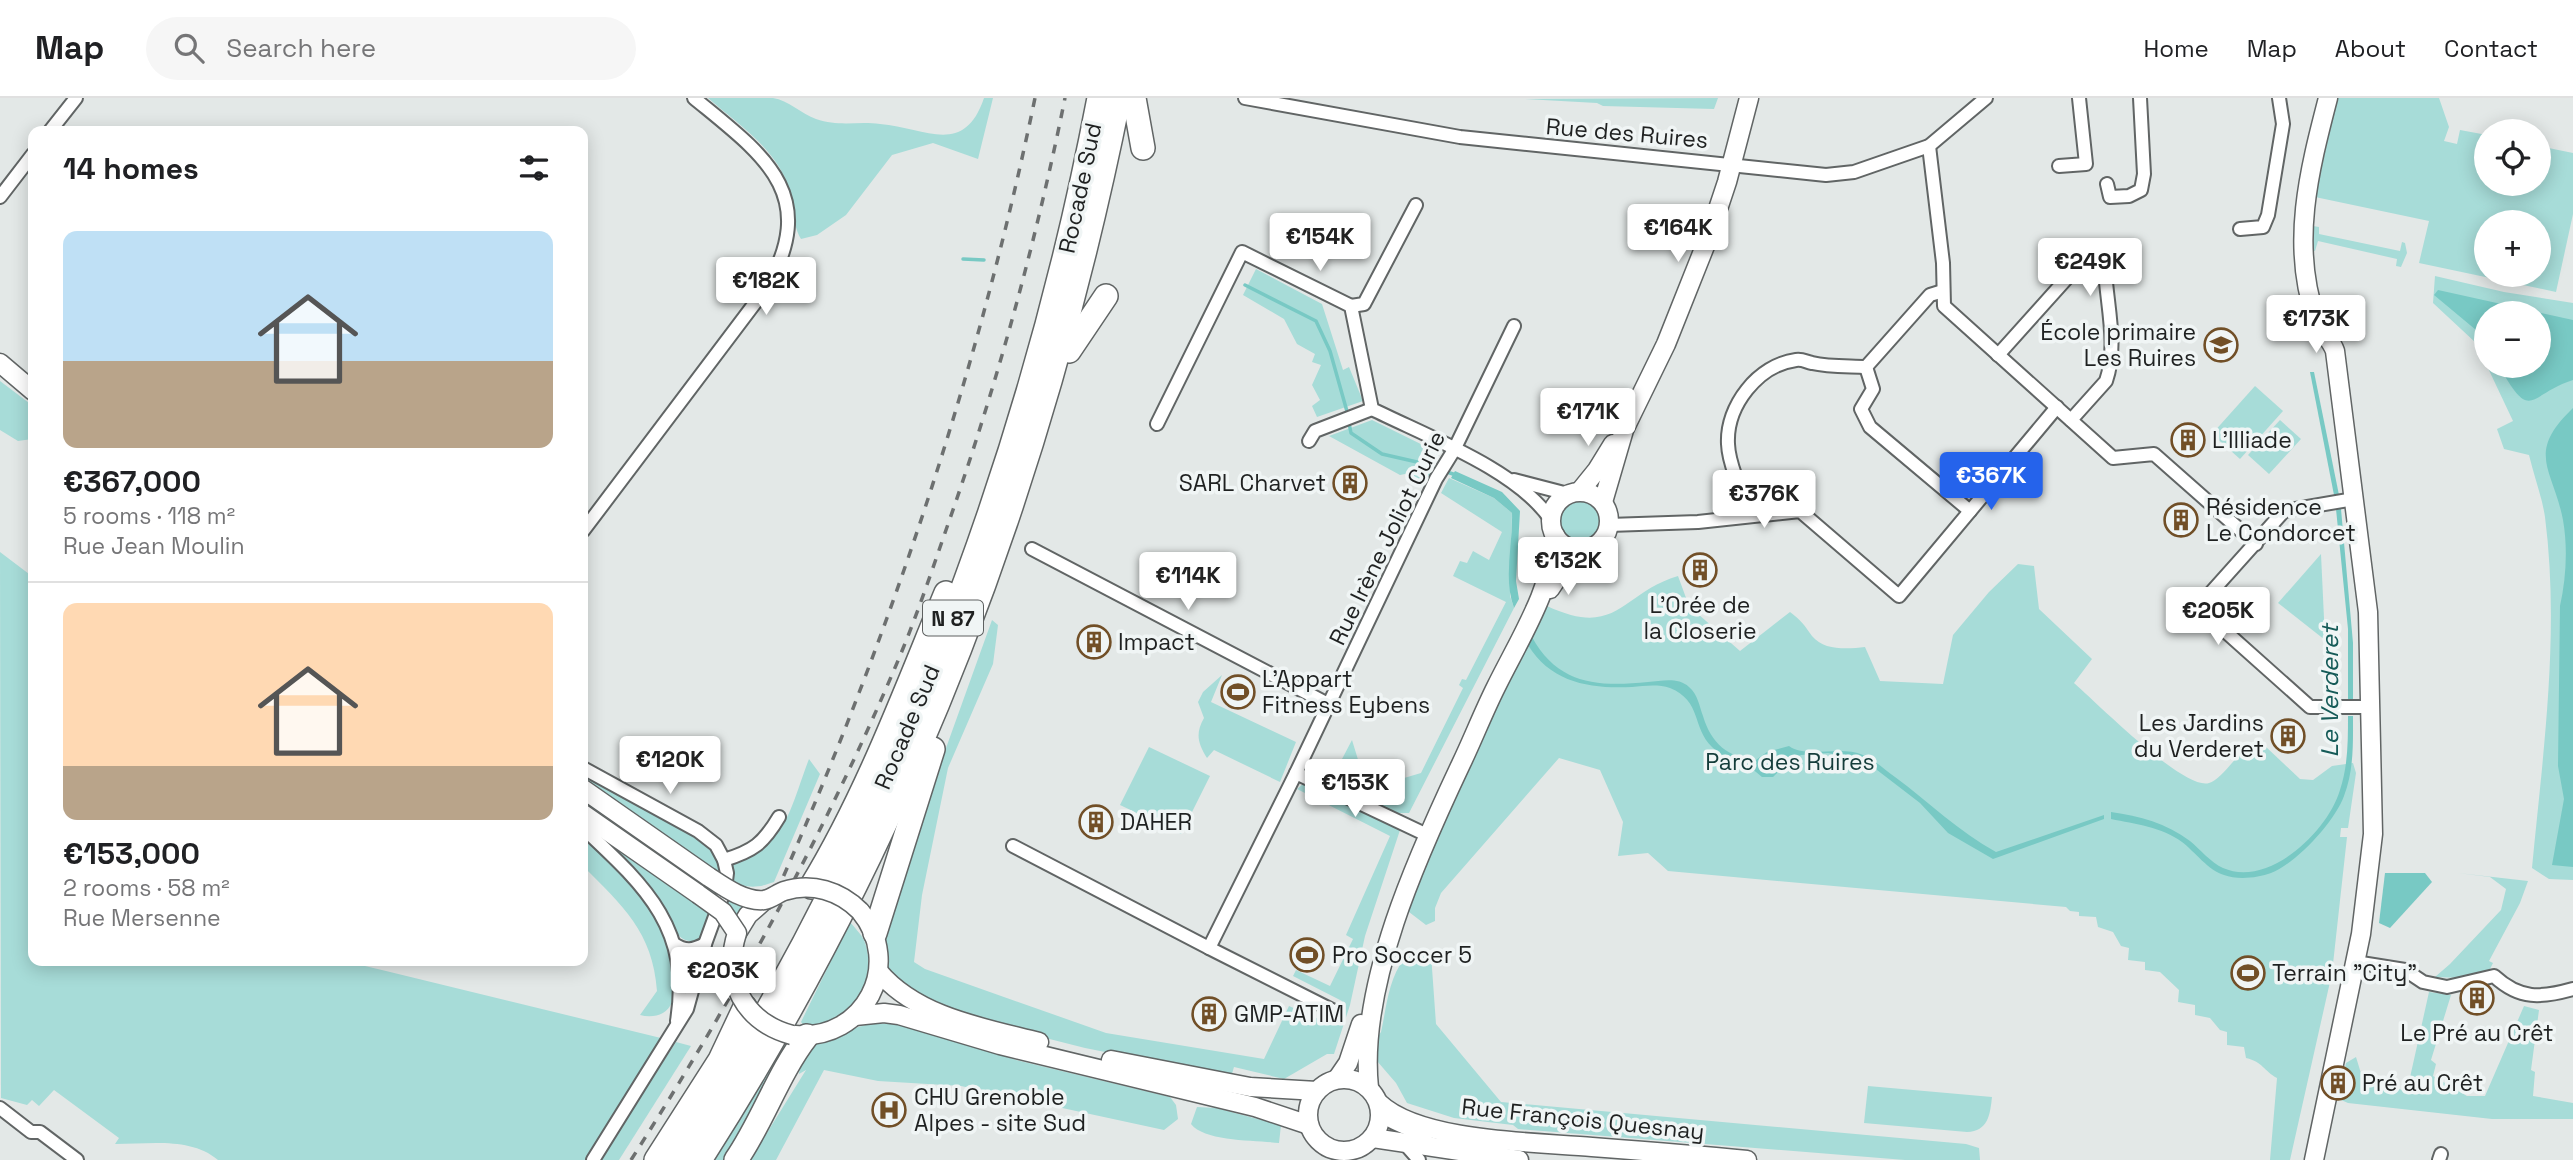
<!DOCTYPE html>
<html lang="en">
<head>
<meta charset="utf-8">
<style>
	body { margin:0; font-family:"Space Grotesk",sans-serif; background:#f6f6f6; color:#202124; height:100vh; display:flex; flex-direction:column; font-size:26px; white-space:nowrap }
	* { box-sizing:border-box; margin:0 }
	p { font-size:23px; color:#757577 }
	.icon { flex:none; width:38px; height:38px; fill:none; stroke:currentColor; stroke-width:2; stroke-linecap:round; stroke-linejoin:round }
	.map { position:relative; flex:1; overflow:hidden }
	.sheet { position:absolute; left:28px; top:28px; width:560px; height:840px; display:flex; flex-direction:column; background:#fff; border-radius:14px; box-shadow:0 4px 18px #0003 }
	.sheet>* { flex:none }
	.controls { position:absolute; left:2474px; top:21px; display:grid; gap:14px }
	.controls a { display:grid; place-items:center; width:77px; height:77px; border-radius:50%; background:#fff; box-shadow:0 4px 18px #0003; font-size:35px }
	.price { position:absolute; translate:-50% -60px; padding:0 16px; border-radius:7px; background:#fff; color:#222; font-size:23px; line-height:46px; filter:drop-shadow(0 2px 4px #0008) }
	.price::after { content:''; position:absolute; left:50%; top:42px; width:21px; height:16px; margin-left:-10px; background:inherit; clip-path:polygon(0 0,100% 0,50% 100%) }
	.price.on { background:#2563eb; color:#fff }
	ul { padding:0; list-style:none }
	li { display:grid; align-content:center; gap:14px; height:371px; padding:0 35px }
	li+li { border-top:2px solid #e0e0e0 }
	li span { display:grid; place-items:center; height:217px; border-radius:14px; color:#555 }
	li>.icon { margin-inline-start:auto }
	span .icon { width:126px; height:126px; fill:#fffc; stroke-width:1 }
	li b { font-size:30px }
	h2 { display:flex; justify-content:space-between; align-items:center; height:84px; padding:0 35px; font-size:30px }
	header { display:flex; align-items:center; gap:42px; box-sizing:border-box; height:98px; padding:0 35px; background:#fff; border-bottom:2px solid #e0e0e0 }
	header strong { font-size:33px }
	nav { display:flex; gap:38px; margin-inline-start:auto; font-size:24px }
	.search { width:490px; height:63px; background:#f6f6f6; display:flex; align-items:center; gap:18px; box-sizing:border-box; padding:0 24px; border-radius:38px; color:#757577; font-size:26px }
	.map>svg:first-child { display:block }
	.green { fill:#a7dcd8; fill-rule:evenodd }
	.water { fill:#78c9c4 }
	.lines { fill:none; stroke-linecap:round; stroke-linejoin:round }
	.stream { stroke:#78c9c4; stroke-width:3.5 }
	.street-casing { stroke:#616565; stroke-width:16 }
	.secondary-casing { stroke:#616565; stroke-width:21 }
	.highway-casing { stroke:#616565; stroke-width:26 }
	.street { stroke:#fff; stroke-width:12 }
	.secondary { stroke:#fff; stroke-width:18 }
	.highway { stroke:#fff; stroke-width:23 }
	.rail { stroke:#6d7070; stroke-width:3.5; stroke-dasharray:9 9; stroke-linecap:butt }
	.secondary-bridge-casing { stroke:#616565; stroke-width:21; stroke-linecap:butt }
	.secondary-bridge { stroke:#fff; stroke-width:18 }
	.labels { text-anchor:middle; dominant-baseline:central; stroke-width:7; stroke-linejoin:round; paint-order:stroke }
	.shield { fill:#f0f5f5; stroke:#5e6161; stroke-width:2 }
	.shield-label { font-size:21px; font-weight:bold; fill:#1f2121 }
	.street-label { font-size:23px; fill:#1f2121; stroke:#f0f5f5 }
	.poi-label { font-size:23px; fill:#1f2121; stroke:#f0f5f5; text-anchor:start }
	.park-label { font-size:23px; fill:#143c3a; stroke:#f0f5f5 }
	.water-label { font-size:24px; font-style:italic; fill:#165b58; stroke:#f0f5f5 }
</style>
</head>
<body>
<header>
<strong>Map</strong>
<div class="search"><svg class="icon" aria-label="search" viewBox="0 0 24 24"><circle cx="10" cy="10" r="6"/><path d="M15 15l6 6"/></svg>Search here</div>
<nav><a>Home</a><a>Map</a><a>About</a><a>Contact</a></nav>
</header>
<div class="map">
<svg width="2573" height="1062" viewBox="0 0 2573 1062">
	<rect width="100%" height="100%" fill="#e3e8e7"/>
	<!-- green -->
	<g class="green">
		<path d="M708 0C729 0 752 0 773 0 788 2 802 16 816 21 839 29 858 23 880 26 926 30 964 59 984 0H993L978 61 933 45 892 57 846 117 817 137 801 141C790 122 794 98 784 78 769 46 734 23 708 0Z"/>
		<polygon points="1718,0 1714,11 1603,8 1597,5 1525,1"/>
		<path d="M2337 0H2439L2449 29 2444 43 2457 46 2460 32 2487 37V86H2539V48L2573 55V116L2556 194 2419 165 2429 123 2315 99ZM2487 124H2539V177H2487Z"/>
		<polygon points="2313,128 2319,129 2319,136 2400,153 2402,144 2405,145 2407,155 2401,169 2396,168 2397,161 2318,143 2315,153 2312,152"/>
		<polygon points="1256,171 1322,206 1343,272 1349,269 1363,303 1317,319 1312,308 1320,302 1312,287 1321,267 1312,264 1315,256 1297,246 1284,221 1243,197"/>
		<path d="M2435 178 2504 194 2573 205V782L2549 781 2532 770C2543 655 2560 535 2545 419 2542 399 2534 378 2529 357L2504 351 2497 331 2513 323 2487 268H2539V215H2487V267L2476 245 2433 205Z"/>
		<polygon points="0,283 33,308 32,341 18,343 0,332"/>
		<polygon points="2255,288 2283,313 2240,361 2212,336"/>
		<polygon points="1372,322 1439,355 1426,387 1405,376 1400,377 1329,338"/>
		<polygon points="2280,322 2301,341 2269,376 2248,357"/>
		<polygon points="1449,380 1494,400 1512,415 1510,498 1514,510 1409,715 1397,715 1331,682 1352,642 1367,691 1421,675 1463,590 1459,587 1462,581 1466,582 1506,504 1453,478 1460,463 1467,465 1473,453 1489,462 1502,434 1441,395"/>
		<circle cx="1579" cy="424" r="22"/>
		<path d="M0 454 33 479V863H358L365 868 386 873 665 941 586 1062H218C191 1039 150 1046 115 1046L119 1040 54 992 39 1008 32 1002 27 1007 1 1000Z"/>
		<polygon points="2321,456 2325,542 2278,505"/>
		<path d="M2018 466 2034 468 2039 511 2092 561 2074 585C2096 604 2184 693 2209 685 2221 682 2237 657 2247 648H2265L2300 681 2313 682 2332 668 2353 665 2356 675 2348 730H2341L2340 739H2347L2332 875 2290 1062H2270L2277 980C2264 973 2263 964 2246 960L2244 949 2227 947V934L2220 932 2210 920 2195 917V907L2178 904 2179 892 2160 874 2145 872V864L2128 862 2129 850 2121 848 2113 834 2098 829 2096 819 2079 818V814L2070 813 2066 809 1668 773 1648 755 1618 758 1623 724 1600 672 1559 660 1441 795 1435 810V823L1426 827 1409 814V800L1459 685 1547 508C1618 541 1621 495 1678 478L1689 508 1740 553 1790 514C1801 522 1805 528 1812 538 1824 553 1848 551 1865 549L1880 583 1943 586 1953 537 1989 494Z"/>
		<polygon points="992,522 998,527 993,566 948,670 922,797 914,864 925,871 1106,935 1264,961 1289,908 1332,927 1342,903 1293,878 1296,872 1330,888 1353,841 1346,837 1390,738 1297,691 1304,685 1400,732 1365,838 1350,907 1334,956 1327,956 1284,981 1234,969 1231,979 1085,950 994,927 905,894 888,871 883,837 918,728"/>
		<path d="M1222 577 1211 604 1296 644 1280 684 1214 652 1207 660C1198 645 1195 636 1204 620L1198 604 1203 594Z"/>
		<polygon points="1149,649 1210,678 1181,736 1120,707"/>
		<path d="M809 661 820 676 774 784C758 790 746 791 730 782L731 765C787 749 790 710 809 661Z"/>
		<polygon points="583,673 695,735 712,749 720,764 723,778 583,681"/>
		<polygon points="583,697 744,805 735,819 583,708"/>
		<path d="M583 739C622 776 667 814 673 872 674 882 676 894 672 904 667 918 652 920 640 917L657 893C653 834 622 807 583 768Z"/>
		<path d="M604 739 710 817C707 828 704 845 689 843 674 841 667 816 661 805 649 780 622 760 603 741Z"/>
		<polygon points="2458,775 2528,783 2520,805 2489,863 2493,865 2489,873 2461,880 2435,879 2450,866 2501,812 2506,791 2490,779"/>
		<path d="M850 824C854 829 861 836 864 842 877 874 859 913 828 926 821 929 813 929 806 930L801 924Z"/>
		<path d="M1431 856 1436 926 1501 1004 1966 1046 1979 1050 1980 1062H1905L1518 1031 1513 1027 1454 1020 1407 1005 1396 985 1377 963V940L1381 934C1387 907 1388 882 1405 859Z"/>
		<polygon points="2429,894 2451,897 2431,962 2436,966 2433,978 2467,998 2485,998 2524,908 2539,912 2531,972 2535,974 2533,998 2573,1005 2573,1021 2492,1021 2348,1005 2339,1001 2346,965 2356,959 2363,982 2407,993"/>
		<path d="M874 925 909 927 1016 962 1170 999 1176 1007 1178 1021 1164 1032 961 988 878 983 824 972 776 1062H750L806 972 799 976C800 970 801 959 805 954 818 940 856 929 874 925Z"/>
		<polygon points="676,944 691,948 619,1062 599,1062"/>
		<polygon points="787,946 790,950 729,1062 713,1062 781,949"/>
		<path d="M1868 988 1992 999C1990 1017 1988 1033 1967 1034L1864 1025Z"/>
		<path d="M1197 1009 1216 1010 1281 1027 1279 1045C1255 1042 1205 1044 1191 1026Z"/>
	</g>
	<!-- water -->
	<g class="water">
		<path d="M2438 192 2573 222V282C2527 297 2532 326 2499 268H2539V215H2487V245L2482 237 2434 197Z"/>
		<polygon points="2310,274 2314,274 2339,397 2334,397"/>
		<path d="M2573 310V769L2552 767 2564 701 2558 668 2560 508C2566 481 2568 450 2563 422 2553 370 2525 356 2573 310Z"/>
		<path d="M1455 373 1502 394 1520 413 1516 483 1519 501 1514 510C1503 480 1513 447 1512 415L1494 400 1451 380Z"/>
		<polygon points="2336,411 2341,411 2353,545 2353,601 2348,601 2348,531"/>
		<path d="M1532 539C1558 587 1599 589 1648 584 1662 583 1678 579 1689 589 1698 597 1699 607 1703 618 1711 645 1728 660 1756 662L1767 654 1789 648C1807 661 1840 647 1863 657 1875 662 1885 672 1895 679 1929 704 1959 734 1996 754L2104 717V721L1993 761 1948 735 1920 705 1864 662 1828 655 1801 657 1790 662 1773 679H1762C1758 676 1754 672 1750 669 1737 662 1723 660 1712 649 1692 630 1702 603 1670 590 1658 586 1644 588 1632 589 1591 591 1551 585 1528 547Z"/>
		<path d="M2348 618H2353C2353 645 2354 672 2344 698 2335 723 2297 765 2271 775 2258 780 2237 782 2224 777 2209 773 2194 753 2182 744 2162 729 2135 726 2111 721V714C2140 718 2166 725 2190 743 2200 751 2211 765 2223 770 2269 790 2328 733 2340 692 2348 668 2348 643 2348 618Z"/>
		<polygon points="2385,775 2425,775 2432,784 2390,830 2379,825"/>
	</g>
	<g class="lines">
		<!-- stream -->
		<g class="stream">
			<polyline points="963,161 984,162"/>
			<polyline points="1245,187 1316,223 1330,253 1348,317"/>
			<polyline points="1349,325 1351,335 1382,356 1417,364 1456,377"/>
		</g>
		<defs>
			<g id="street">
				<polyline points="1245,0 1460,39 1826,77 1854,74 1929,48 1986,0"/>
				<polyline points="50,33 76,0"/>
				<polyline points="1929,48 1943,165 1944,208 2113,360 2154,356 2256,446"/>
				<polyline points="2059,68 2086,66 2079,0"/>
				<polyline points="2107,86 2110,99 2129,98 2141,92 2144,76 2140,0"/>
				<polyline points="0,99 33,56"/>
				<polyline points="2240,131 2263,129 2268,117 2283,26 2279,0"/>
				<polyline points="1351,208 1364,206 1416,107"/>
				<path d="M1998 257 2068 179 2084 173 2105 172C2107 208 2118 248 2106 283L2071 322"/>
				<polyline points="1866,269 1873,291 1861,311 1870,329 1970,413"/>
				<path d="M1157 326 1242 154 1351 208 1372 311C1426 338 1518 372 1551 422"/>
				<polyline points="1309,343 1315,333 1372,311"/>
				<polyline points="1514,382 1568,396"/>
				<polyline points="2354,401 2284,413 2198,509 2310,609 2370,609"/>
				<path d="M1742 419C1746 390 1729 374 1728 346 1726 308 1758 267 1796 262 1803 261 1806 264 1812 265 1829 269 1849 268 1866 269L1930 197 1943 193"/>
				<polyline points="1609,427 1698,424 1800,413 1899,498 2057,309"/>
				<path d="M583 433 767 189C821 95 762 56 694 0"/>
				<polyline points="1032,451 1328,606"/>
				<polyline points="583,670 698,733 716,747 724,762 727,775 725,791 705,846 687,911 593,1062"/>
				<polyline points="1296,675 1427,737"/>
				<path d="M583 730C645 788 692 830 677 923"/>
				<polyline points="1013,748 1209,850 1296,675 1436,381 1454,352 1514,228"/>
				<path d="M724 762C753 753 763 746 779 719"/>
				<path d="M674 846C686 854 693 852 705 846"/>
				<polyline points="1209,850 1332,912"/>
				<path d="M2355 864 2405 872 2423 884 2447 889 2494 878C2520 902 2541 900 2573 891"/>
				<polyline points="0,1010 31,1034 40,1034 77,1062"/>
				<path d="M1381 1017C1397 1031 1421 1030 1432 1050"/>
				<polyline points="1405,1046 1419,1062"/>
				<polyline points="2439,1062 2441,1056"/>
			</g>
			<g id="secondary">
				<polyline points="0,265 33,293"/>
				<polyline points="1580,393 1597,372 1613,346"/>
				<circle cx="1580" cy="423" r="29"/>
				<polyline points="1603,404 1624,332 1666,246 1709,138 1727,84 1749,0"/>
				<polyline points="1550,491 1562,473 1583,452"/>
				<polyline points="583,691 709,779"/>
				<polyline points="583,716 698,796"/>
				<polyline points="737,835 748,817 765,802"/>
				<path d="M879 874C917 919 984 930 1039 944"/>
				<polyline points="855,918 884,915 899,917 1000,947 1255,1009 1309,1027"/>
				<path d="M795 937C865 943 904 866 860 813"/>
				<polyline points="1111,962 1250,989 1317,993"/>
				<circle cx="1344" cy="1017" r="36"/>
				<polyline points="1337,981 1348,965 1361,926"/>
				<path d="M1369 990C1358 888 1418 757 1461 666 1473 641 1483 615 1496 589 1519 542 1553 490 1555 437"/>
				<path d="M1379 1005C1420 1044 1536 1044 1592 1049 1644 1053 1696 1057 1747 1062"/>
				<polyline points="1373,1040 1519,1062"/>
				<path d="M2314 1062 2361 836 2373 736 2368 514 2335 253C2331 241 2320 233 2316 221 2290 147 2309 73 2328 0"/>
			</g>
			<g id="highway">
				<polyline points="1134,0 1143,50"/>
				<polyline points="1069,253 1106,198"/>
				<path d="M811 789C867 697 905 594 946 495"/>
				<polyline points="875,835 933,651"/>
				<polyline points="656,1062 720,962 745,909"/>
				<path d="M677 1062C886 738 1027 378 1099 0"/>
				<path d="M700 1062C911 733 1042 382 1119 0"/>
				<path d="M736 1062C763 1023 778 975 807 938"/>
			</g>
		</defs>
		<!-- street casing -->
		<use href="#street" class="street-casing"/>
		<!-- secondary casing -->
		<use href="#secondary" class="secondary-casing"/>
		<!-- highway casing -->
		<use href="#highway" class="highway-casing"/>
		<!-- street -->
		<use href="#street" class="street"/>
		<!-- secondary -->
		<use href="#secondary" class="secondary"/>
		<!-- highway -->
		<use href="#highway" class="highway"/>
		<!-- rail -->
		<g class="rail">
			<path d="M769 811C886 550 977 280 1035 0"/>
			<path d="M631 1062C731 905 821 743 894 572 917 519 935 463 954 409 1000 275 1037 139 1065 0"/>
		</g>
		<defs>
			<g id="secondary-bridge">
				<path d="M709 779C724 789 745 804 764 802 771 801 778 795 784 793 812 784 840 793 860 813"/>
				<path d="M698 796 723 814 737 835C722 882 744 924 792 937"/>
			</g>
		</defs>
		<!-- secondary-bridge casing -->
		<use href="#secondary-bridge" class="secondary-bridge-casing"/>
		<!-- secondary-bridge -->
		<use href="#secondary-bridge" class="secondary-bridge"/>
	</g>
	<!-- icons -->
	<defs>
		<symbol id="school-ring" viewBox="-11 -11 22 22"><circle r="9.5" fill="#f0f5f5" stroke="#714f27" stroke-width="1.5"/><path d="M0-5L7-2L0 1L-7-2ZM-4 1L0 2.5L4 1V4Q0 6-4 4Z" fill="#714f27"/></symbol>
		<symbol id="building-ring" viewBox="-11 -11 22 22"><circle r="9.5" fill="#f0f5f5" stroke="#714f27" stroke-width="1.5"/><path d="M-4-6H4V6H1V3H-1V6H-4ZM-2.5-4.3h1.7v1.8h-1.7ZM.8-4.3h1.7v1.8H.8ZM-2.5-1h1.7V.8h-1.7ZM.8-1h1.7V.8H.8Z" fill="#714f27"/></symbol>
		<symbol id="stadium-ring" viewBox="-11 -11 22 22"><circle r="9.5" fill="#f0f5f5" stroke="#714f27" stroke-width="1.5"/><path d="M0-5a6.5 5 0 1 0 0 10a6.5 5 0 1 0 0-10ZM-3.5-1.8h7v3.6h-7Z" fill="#714f27"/></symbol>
		<symbol id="hospital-ring" viewBox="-11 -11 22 22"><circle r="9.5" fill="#f0f5f5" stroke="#714f27" stroke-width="1.5"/><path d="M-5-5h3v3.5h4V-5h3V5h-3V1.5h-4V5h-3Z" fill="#714f27"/></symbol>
	</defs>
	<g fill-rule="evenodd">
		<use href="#school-ring" x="2202" y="228" width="38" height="38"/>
		<use href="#building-ring" x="2169" y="323" width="38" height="38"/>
		<use href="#building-ring" x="1331" y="366" width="38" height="38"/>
		<use href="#building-ring" x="2162" y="403" width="38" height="38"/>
		<use href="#building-ring" x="1681" y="453" width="38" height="38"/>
		<use href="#building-ring" x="1075" y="525" width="38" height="38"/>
		<use href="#stadium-ring" x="1219" y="575" width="38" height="38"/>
		<use href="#building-ring" x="2269" y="619" width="38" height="38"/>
		<use href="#building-ring" x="1077" y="705" width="38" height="38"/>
		<use href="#stadium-ring" x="1288" y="838" width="38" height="38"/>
		<use href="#stadium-ring" x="2229" y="856" width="38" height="38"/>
		<use href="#building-ring" x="2458" y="881" width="38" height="38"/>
		<use href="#building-ring" x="1190" y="897" width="38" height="38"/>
		<use href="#building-ring" x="2319" y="966" width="38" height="38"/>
		<use href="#hospital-ring" x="870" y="993" width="38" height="38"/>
	</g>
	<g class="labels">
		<!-- shield labels -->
		<rect class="shield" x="923" y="502.5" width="60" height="35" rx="5"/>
		<g class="shield-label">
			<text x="953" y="520">N 87</text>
		</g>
		<!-- street labels -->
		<g class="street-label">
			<text transform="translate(1627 35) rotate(5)">Rue des Ruires</text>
			<text transform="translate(1080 90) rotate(-78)">Rocade Sud</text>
			<text transform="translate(1387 440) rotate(-64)">Rue Irène Joliot Curie</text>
			<text transform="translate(907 629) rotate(-67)">Rocade Sud</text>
			<text transform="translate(1583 1021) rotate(6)">Rue François Quesnay</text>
		</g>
		<!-- poi labels -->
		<g class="poi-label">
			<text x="2196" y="234" text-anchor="end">École primaire<tspan x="2196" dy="26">Les Ruires</tspan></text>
			<text x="2212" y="342">L'Illiade</text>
			<text x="1326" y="385" text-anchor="end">SARL Charvet</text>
			<text x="2206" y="409">Résidence<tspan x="2206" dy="26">Le Condorcet</tspan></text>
			<text x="1700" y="507" text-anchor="middle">L'Orée de<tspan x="1700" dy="26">la Closerie</tspan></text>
			<text x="1118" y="544">Impact</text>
			<text x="1262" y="581">L'Appart<tspan x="1262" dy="26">Fitness Eybens</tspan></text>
			<text x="2264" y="625" text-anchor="end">Les Jardins<tspan x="2264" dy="26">du Verderet</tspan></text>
			<text x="1120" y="724">DAHER</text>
			<text x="1332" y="857">Pro Soccer 5</text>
			<text x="2272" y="875">Terrain "City"</text>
			<text x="1234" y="916">GMP-ATIM</text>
			<text x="2477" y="935" text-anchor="middle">Le Pré au Crêt</text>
			<text x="2362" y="985">Pré au Crêt</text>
			<text x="914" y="999">CHU Grenoble<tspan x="914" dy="26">Alpes - site Sud</tspan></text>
		</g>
		<!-- park labels -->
		<g class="park-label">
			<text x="1790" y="664">Parc des Ruires</text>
		</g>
		<!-- water labels -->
		<g class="water-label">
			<text transform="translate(2329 593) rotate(-90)">Le Verderet</text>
		</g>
	</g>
</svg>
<div class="controls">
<a><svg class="icon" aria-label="locate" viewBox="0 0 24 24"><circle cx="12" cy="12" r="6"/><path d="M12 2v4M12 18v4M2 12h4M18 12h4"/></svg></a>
<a>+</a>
<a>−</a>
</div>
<b class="price" style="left:1678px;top:166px">€164K</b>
<b class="price" style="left:1320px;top:175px">€154K</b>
<b class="price" style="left:2090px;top:200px">€249K</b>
<b class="price" style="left:766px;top:219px">€182K</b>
<b class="price" style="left:2316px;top:257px">€173K</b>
<b class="price" style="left:1588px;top:350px">€171K</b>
<b class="price on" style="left:1991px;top:414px">€367K</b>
<b class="price" style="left:1764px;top:432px">€376K</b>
<b class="price" style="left:1568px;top:499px">€132K</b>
<b class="price" style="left:1188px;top:514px">€114K</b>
<b class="price" style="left:2218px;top:549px">€205K</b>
<b class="price" style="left:670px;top:698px">€120K</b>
<b class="price" style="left:1355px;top:721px">€153K</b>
<b class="price" style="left:723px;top:909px">€203K</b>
<section class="sheet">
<h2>14 homes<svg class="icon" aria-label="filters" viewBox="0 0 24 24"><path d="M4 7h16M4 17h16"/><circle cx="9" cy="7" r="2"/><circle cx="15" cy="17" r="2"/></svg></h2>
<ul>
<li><span style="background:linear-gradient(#bfe0f5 60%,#b9a48a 0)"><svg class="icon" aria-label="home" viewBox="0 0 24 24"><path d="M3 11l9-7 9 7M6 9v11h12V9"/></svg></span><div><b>€367,000</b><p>5 rooms · 118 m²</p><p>Rue Jean Moulin</p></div></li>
<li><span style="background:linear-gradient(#ffd9b3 75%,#b9a48a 0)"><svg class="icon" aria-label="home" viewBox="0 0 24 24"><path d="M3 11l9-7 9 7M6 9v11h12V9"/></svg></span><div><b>€153,000</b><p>2 rooms · 58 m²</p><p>Rue Mersenne</p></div></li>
</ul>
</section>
</div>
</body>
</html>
